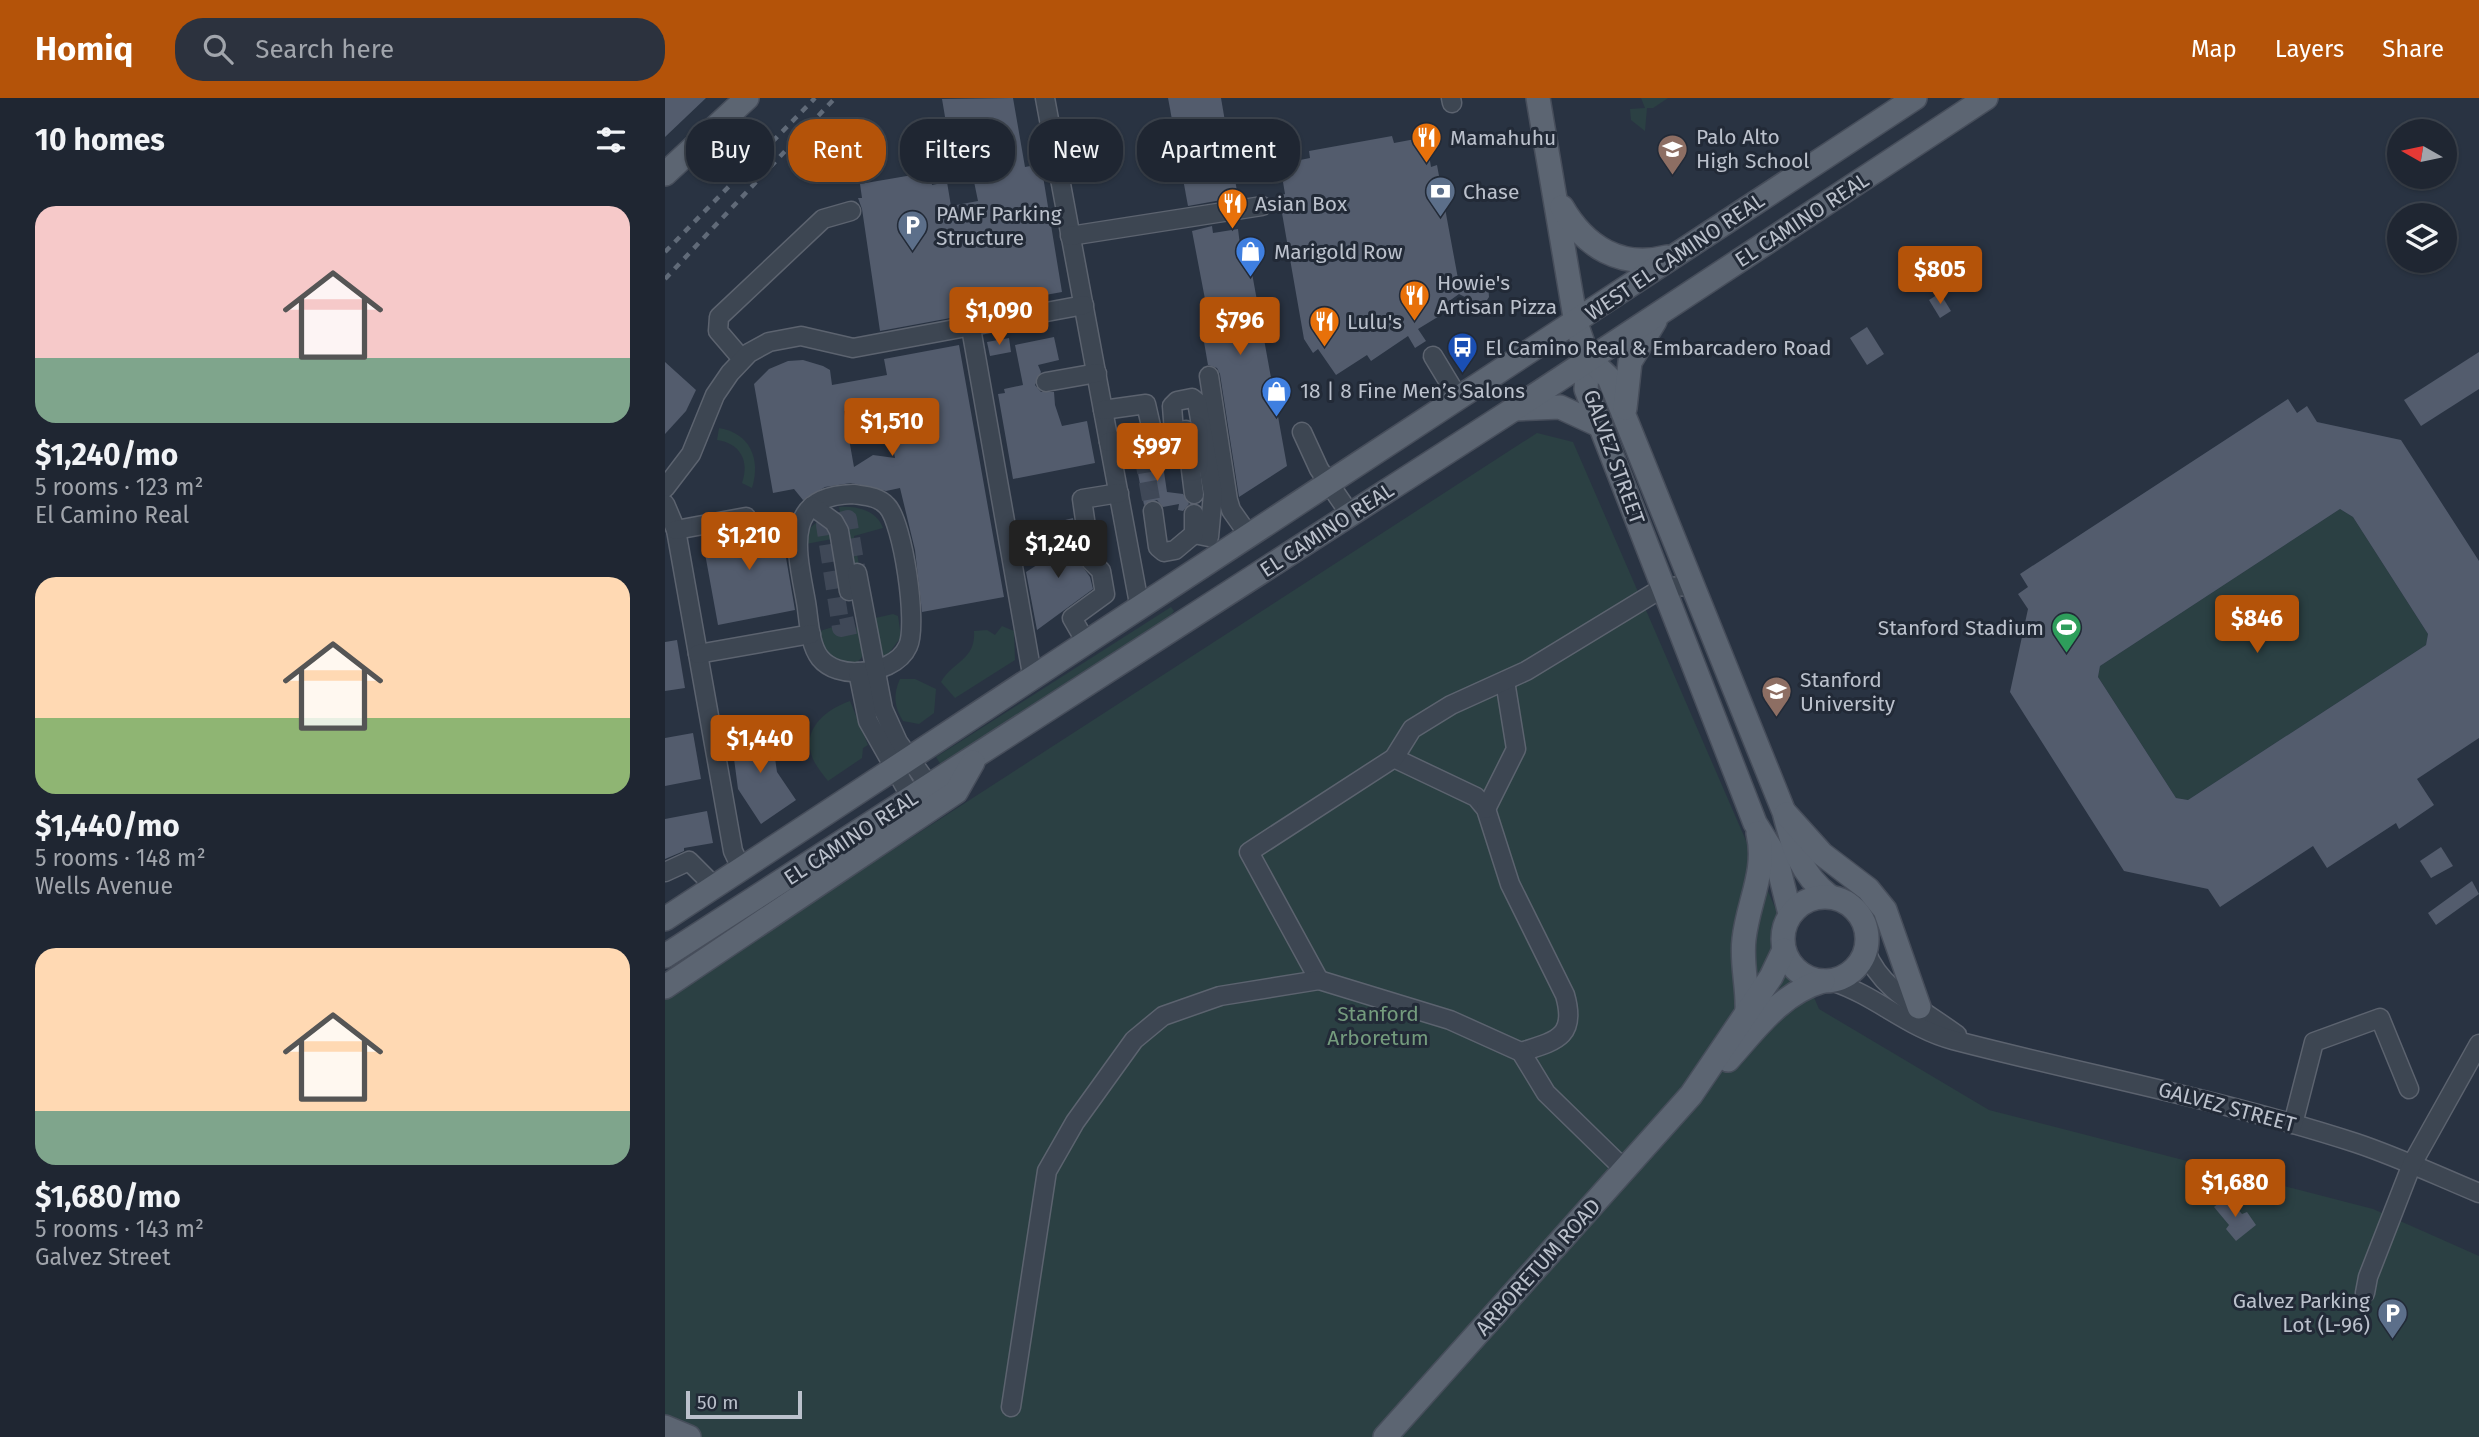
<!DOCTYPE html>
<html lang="en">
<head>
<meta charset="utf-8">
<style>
	body { margin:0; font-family:"Fira Sans",sans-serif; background:#2c323e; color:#f1f3f6; height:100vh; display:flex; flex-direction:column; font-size:26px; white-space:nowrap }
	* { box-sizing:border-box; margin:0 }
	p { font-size:23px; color:#a1a5ac }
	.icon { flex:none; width:38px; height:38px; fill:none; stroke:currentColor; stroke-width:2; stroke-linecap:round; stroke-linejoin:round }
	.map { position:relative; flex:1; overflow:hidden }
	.side { display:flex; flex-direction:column; background:#1f2632; width:665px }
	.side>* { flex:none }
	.hud { position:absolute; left:21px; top:21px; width:665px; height:63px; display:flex; gap:14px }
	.needle { width:46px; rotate:279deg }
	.buttons { position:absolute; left:1722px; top:21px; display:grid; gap:14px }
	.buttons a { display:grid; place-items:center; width:70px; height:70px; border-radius:50%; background:#1f2632; box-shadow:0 2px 5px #0004,0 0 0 2px #3c434d; font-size:35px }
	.scale { position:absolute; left:21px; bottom:18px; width:116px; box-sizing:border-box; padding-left:7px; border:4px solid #bbc1cc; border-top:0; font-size:19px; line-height:24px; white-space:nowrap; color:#bbc1cc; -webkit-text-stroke:5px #222a37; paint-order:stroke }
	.price { position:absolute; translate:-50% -60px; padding:0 16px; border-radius:7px; background:#b45309; color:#fff; font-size:23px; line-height:46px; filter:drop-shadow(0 2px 4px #0008) }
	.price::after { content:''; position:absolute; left:50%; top:42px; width:21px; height:16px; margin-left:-10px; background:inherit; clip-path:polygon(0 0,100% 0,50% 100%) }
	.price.active { background:#222; color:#fff }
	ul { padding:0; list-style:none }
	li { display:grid; align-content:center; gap:14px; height:371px; padding:0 35px }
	li span { display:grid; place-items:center; height:217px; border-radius:21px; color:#555 }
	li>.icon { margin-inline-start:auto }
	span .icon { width:126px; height:126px; fill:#fffc; stroke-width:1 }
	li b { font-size:30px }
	h2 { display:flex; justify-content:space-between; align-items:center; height:84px; padding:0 35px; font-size:30px }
	.pill { padding:0 24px; border-radius:28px; background:#1f2632; box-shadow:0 2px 5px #0004,0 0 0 2px #3c434d; font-size:24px; line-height:63px }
	.pill.active { background:#b45309; color:#fff }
	header { display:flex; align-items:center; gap:42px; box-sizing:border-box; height:98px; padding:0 35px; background:#b45309; color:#fff }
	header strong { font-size:33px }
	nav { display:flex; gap:38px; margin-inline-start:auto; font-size:24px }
	.search { width:490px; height:63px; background:#2c323e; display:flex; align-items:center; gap:18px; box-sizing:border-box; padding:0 24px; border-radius:28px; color:#a1a5ac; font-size:26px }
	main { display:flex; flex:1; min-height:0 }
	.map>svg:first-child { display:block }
	.green { fill:#2b4043 }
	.building { fill:#535c6d; fill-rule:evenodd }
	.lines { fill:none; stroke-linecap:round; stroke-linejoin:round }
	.minor-tunnel { stroke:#3f4857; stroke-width:18; stroke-dasharray:18 9; stroke-linecap:butt }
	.minor-casing { stroke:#5c636f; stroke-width:21 }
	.major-casing { stroke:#474e5b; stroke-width:26 }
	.minor { stroke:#3d4652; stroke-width:18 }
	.major { stroke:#5c6572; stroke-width:23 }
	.rail { stroke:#606a78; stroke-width:4.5; stroke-dasharray:7 7; stroke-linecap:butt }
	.labels { text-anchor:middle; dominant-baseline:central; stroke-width:6; stroke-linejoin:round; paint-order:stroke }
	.poi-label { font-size:21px; fill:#bbc1cc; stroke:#222a37; text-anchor:start }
	.street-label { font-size:21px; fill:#bbc1cc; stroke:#222a37 }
	.park-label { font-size:21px; fill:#749b7d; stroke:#222a37 }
</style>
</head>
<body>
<header>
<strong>Homiq</strong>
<div class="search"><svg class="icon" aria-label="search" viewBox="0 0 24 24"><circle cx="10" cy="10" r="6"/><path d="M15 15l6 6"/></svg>Search here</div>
<nav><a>Map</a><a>Layers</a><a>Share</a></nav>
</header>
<main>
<section class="side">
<h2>10 homes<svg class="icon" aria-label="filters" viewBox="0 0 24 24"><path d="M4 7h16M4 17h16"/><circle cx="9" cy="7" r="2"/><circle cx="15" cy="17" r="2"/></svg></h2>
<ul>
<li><span style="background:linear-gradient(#f6c9c9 70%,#7fa58c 0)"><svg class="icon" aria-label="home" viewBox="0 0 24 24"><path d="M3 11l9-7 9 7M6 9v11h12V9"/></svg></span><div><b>$1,240/mo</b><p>5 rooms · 123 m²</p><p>El Camino Real</p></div></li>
<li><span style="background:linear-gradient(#ffd9b3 65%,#8fb573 0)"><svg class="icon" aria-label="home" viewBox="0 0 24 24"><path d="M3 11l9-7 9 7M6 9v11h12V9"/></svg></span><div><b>$1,440/mo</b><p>5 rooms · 148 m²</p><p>Wells Avenue</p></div></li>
<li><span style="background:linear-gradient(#ffd9b3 75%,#7fa58c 0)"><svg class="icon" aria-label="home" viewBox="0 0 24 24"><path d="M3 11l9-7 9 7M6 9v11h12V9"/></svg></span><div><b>$1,680/mo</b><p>5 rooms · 143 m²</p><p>Galvez Street</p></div></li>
</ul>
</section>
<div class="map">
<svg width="1814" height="1339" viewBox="0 0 1814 1339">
	<rect width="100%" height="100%" fill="#293342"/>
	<!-- green -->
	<g class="green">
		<polygon points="976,0 1003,0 988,10 982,10 980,33 966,22 965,11 980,10"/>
		<path d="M54 330C85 335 96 361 87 390L77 385C85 363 75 345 52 342Z"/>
		<polygon points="872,335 908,344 1154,911 1324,1012 1708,1111 1814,1158 1814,1339 0,1339 0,899"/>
		<path d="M174 409C192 407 212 413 218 430L189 438 195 473 186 475Z"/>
		<polygon points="1675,411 1688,419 1763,536 1761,547 1523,702 1511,700 1433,579 1435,568"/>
		<polygon points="152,424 159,425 165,431 167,441 141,446 140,434"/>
		<polygon points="506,509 509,513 504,519 452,556 276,667 271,659"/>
		<polygon points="228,516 233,518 236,539 224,555 214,561 206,521"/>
		<path d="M174 527 175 532 194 529C196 537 200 548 198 556 192 575 163 562 158 549 156 545 156 538 155 533Z"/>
		<path d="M337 528 349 533 350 562 290 600 276 584C288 563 311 562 309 533L322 532 330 537Z"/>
		<path d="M235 581H250L271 591 269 615 254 626 238 623C229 609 228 596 235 581Z"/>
		<path d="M185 603 203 647 198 650 197 660 163 683C157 675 148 665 146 655 138 629 164 610 185 603Z"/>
	</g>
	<!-- building -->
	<g class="building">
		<polygon points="0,0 41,0 0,39"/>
		<polygon points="348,0 360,69 376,66 397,194 290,213 291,219 215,233 197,111 193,100 197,100 195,86 265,74 267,87 282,84 286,108 313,103 306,69 289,72 277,1"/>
		<polygon points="503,0 556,0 573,99 523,108"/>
		<polygon points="727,38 729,45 761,39 766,69 772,67 794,186 816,183 816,187 823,186 824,199 818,208 794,196 773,211 776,217 753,231 761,243 750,250 743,238 706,263 702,257 671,277 653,251 648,255 639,241 614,98 620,96 615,66 645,60 644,53"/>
		<polygon points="547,128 548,135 573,131 576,155 583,153 622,368 574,399 555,276 552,270 543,267 539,244 548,243 527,133"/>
		<polygon points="1275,195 1286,213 1275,220 1264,202"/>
		<polygon points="1202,229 1219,256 1202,267 1185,240"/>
		<polygon points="389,239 394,262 373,267 376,274 370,287 376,294 389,294 390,307 397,328 422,323 430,365 348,381 333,296 340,295 339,291 358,287 350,247"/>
		<polygon points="344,240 346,254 325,258 322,244"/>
		<path d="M294 247 339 499 257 514 250 452 235 390 221 393 186 385 160 389 138 402 129 391 108 395 89 286 104 271 123 263 138 262 158 268 165 272 167 287 222 277 219 261ZM220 304 230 360 208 357 189 369 179 313Z"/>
		<polygon points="1814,254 1814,291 1756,328 1739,302"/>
		<polygon points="0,264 31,292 21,313 0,336"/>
		<path d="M1623 301 1632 315 1642 308 1652 324 1736 342 1814 463V640L1752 681 1769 707 1734 731 1731 725 1662 770 1648 748 1555 809 1543 791 1459 773 1345 594 1363 511 1353 496 1363 489 1355 476ZM1675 411 1688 419 1763 536 1761 547 1523 702 1511 700 1433 579 1435 568Z"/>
		<polygon points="496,354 502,394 518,396 524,406 518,413 513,412 514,406 498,409 492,402 479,407 470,360"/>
		<polygon points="114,419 130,512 53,527 37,439 83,430 93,423"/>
		<polygon points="408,420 415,465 425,479 428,491 372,532 361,474 400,449 396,423"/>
		<polygon points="12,542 20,590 0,593 0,544"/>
		<polygon points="106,632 112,674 131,702 96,726 73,691 66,638"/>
		<polygon points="28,635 36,681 0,688 0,640"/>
		<polygon points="42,713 48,745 19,750 19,753 0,761 0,721"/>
		<polygon points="1776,749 1788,768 1766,780 1755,763"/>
		<polygon points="1807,783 1814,796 1771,827 1763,815"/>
		<polygon points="1562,1098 1577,1116 1582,1114 1591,1127 1571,1143 1561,1131 1564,1127 1549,1109"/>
	</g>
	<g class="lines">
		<!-- minor-tunnel -->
		<g class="minor-tunnel">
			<polyline points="478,357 488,413"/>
			<polyline points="190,527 176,530 160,427 183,421 192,475"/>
		</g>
		<defs>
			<g id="minor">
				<polyline points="380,0 475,511"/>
				<polyline points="786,0 787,5"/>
				<polyline points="405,138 597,108"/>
				<polyline points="306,230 368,582"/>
				<polyline points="768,258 794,301"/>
				<polyline points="77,261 53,233 54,219 158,121 186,113"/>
				<polyline points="544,278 563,402 566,412 585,439"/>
				<polyline points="381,284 432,275"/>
				<polyline points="438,312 481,306 488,337"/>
				<polyline points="509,334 521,332 529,396"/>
				<polyline points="637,334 654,371 685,416"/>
				<polyline points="444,344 509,334 507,308 512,303 527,300 532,304 548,396 544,439 529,436"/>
				<polyline points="0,390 26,356 50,297 65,275 84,255 104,244 136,238 188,250 419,207"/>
				<path d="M188 396C200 398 213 398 222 408 238 424 253 527 243 548 235 566 213 573 194 574 180 575 164 571 155 560 144 546 144 521 141 504 132 454 116 398 188 396Z"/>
				<polyline points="0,406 11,432 68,753 77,772"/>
				<polyline points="147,408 169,424 174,433 184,493"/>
				<polyline points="488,413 493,449 499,454 510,452 529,436 529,416"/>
				<polyline points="11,432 81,419"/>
				<polyline points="192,475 218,611 233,644 265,689"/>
				<polyline points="422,546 407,520 440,496 436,473 426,463 417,401 454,395"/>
				<polyline points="33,556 146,536"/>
				<polyline points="193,574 203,623 247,701"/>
				<path d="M729 660 811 699 821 711 845 786 900 897C912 939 891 943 856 954"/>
				<polyline points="821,711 851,651 840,583"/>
				<polyline points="0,774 24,763 50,789"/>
				<path d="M1201 853C1215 892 1260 913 1292 937"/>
				<polyline points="654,882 584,754 729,660 747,631 786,607 861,573 999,489 1028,488"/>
				<path d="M1169 884C1211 898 1245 931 1288 942 1422 977 1559 1002 1691 1045 1733 1059 1773 1078 1814 1095"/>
				<polyline points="1628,1026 1649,944 1715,920 1744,991"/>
				<polyline points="1700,1195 1703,1179 1747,1066 1814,946"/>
				<polyline points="346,1309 382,1073 410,1024 469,942 498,918 555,898 654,882 785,922 856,954 881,995 960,1072"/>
			</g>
			<g id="major">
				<polyline points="873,0 911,225 923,260 921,291 1090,725 1111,759 1125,816"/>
				<polyline points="0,76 82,0"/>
				<path d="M897 109C920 149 956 171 1002 159"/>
				<path d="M923 260 944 280 1119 714C1128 749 1135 775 1164 798"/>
				<polyline points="960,310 965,264 990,223"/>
				<polyline points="849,311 895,309 936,328"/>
				<polyline points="1121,716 1157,756 1203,791 1220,812 1254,909"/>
				<circle cx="1160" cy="841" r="42"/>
				<polyline points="0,821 1250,0"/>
				<polyline points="0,858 849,311 1321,0"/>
				<polyline points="0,889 291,694 308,664"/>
				<path d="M1082 912C1083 888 1076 865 1079 841 1083 804 1102 773 1093 735"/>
				<path d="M1063 962C1091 931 1116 895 1158 883"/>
				<polyline points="0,1329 24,1339"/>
				<polyline points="720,1339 1026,997 1106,879 1119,852"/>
			</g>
		</defs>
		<!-- minor casing -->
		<use href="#minor" class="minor-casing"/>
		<!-- major casing -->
		<use href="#major" class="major-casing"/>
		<!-- minor -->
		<use href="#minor" class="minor"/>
		<!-- major -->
		<use href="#major" class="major"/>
		<!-- rail -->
		<g class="rail">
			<polyline points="0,154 150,0"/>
			<polyline points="0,181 170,0"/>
		</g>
	</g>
	<!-- icons -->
	<defs>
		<symbol id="restaurant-pin" viewBox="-11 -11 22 30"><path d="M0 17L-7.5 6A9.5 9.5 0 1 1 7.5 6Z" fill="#e8710a" stroke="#222a37"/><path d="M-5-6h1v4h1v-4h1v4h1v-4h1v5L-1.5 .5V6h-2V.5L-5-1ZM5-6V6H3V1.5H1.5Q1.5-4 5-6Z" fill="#fff"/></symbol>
		<symbol id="school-pin" viewBox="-11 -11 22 30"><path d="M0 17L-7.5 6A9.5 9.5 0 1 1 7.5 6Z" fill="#8d6e63" stroke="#222a37"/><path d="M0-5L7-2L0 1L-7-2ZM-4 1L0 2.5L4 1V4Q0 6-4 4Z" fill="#fff"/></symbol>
		<symbol id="bank-pin" viewBox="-11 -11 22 30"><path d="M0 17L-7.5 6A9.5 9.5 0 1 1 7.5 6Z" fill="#5c6f8a" stroke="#222a37"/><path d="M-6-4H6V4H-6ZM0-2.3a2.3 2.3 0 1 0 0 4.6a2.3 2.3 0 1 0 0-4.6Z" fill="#fff"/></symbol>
		<symbol id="parking-pin" viewBox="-11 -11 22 30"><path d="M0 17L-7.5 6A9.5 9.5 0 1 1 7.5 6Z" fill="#5c6f8a" stroke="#222a37"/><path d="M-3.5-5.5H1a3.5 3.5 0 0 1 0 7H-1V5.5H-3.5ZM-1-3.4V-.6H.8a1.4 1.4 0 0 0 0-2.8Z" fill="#fff"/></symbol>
		<symbol id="shop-pin" viewBox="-11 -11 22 30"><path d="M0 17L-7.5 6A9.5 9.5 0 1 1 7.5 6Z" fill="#3f7fe0" stroke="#222a37"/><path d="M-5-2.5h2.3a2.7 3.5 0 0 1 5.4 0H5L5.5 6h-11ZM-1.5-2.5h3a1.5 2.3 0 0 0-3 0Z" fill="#fff"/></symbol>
		<symbol id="bus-pin" viewBox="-11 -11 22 30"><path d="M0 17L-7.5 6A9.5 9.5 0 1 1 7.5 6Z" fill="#1a4fb4" stroke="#222a37"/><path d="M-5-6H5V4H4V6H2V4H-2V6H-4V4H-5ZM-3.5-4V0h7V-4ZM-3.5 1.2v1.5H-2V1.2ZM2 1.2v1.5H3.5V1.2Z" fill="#fff"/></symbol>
		<symbol id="stadium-pin" viewBox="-11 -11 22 30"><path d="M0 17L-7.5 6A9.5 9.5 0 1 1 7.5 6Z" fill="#2e9e5b" stroke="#222a37"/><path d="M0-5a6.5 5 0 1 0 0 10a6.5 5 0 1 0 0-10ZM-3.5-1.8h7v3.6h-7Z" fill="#fff"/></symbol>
		<symbol id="university-pin" viewBox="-11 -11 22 30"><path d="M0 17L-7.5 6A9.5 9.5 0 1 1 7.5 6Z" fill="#8d6e63" stroke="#222a37"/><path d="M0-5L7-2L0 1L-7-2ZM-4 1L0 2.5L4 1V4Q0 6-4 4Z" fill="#fff"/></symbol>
	</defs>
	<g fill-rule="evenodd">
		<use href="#restaurant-pin" x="744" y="22" width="35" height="47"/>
		<use href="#school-pin" x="990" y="34" width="35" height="47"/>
		<use href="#bank-pin" x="758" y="76" width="35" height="47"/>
		<use href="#restaurant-pin" x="550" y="88" width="35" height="47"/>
		<use href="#parking-pin" x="230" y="110" width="35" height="47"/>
		<use href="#shop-pin" x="568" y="136" width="35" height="47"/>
		<use href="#restaurant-pin" x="732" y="180" width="35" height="47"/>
		<use href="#restaurant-pin" x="642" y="206" width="35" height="47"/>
		<use href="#bus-pin" x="780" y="232" width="35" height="47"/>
		<use href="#shop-pin" x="594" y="276" width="35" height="47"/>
		<use href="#stadium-pin" x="1384" y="512" width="35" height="47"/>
		<use href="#university-pin" x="1094" y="576" width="35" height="47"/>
		<use href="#parking-pin" x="1710" y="1198" width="35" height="47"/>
	</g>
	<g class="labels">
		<!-- poi labels -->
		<g class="poi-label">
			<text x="1031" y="39">Palo Alto<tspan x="1031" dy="24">High School</tspan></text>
			<text x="785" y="40">Mamahuhu</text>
			<text x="798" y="94">Chase</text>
			<text x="590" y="106">Asian Box</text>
			<text x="271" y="116">PAMF Parking<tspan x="271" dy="24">Structure</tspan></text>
			<text x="609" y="154">Marigold Row</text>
			<text x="772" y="185">Howie's<tspan x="772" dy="24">Artisan Pizza</tspan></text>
			<text x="682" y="224">Lulu's</text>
			<text x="820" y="250">El Camino Real &amp; Embarcadero Road</text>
			<text x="635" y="293">18 | 8 Fine Men’s Salons</text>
			<text x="1379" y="530" text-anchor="end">Stanford Stadium</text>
			<text x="1135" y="582">Stanford<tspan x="1135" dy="24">University</tspan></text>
			<text x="1705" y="1203" text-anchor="end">Galvez Parking<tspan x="1705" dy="24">Lot (L-96)</tspan></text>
		</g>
		<!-- street labels -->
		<g class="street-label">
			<text transform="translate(1137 122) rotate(-33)">EL CAMINO REAL</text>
			<text transform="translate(1010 159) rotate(-34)">WEST EL CAMINO REAL</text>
			<text transform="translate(949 359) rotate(70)">GALVEZ STREET</text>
			<text transform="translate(662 432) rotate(-33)">EL CAMINO REAL</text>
			<text transform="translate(186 740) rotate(-33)">EL CAMINO REAL</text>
			<text transform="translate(1562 1009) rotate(15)">GALVEZ STREET</text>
			<text transform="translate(873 1169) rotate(-48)">ARBORETUM ROAD</text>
		</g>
		<!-- park labels -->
		<g class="park-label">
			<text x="713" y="916">Stanford<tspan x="713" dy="24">Arboretum</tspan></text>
		</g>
	</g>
</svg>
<div class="buttons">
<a><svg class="needle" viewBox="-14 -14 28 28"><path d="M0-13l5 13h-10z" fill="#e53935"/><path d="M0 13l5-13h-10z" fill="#a1a5ac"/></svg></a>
<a><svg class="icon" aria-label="layers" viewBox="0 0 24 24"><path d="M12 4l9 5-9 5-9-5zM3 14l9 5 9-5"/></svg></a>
</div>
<div class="scale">50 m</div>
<b class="price" style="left:1275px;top:208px">$805</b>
<b class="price" style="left:334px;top:249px">$1,090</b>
<b class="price" style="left:575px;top:259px">$796</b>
<b class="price" style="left:227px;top:360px">$1,510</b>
<b class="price" style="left:492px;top:385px">$997</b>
<b class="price" style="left:84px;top:474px">$1,210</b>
<b class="price active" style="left:393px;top:482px">$1,240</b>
<b class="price" style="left:1592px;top:557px">$846</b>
<b class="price" style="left:95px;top:677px">$1,440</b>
<b class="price" style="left:1570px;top:1121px">$1,680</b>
<div class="hud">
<a class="pill">Buy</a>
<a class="pill active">Rent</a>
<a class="pill">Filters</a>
<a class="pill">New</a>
<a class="pill">Apartment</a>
</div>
</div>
</main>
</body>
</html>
